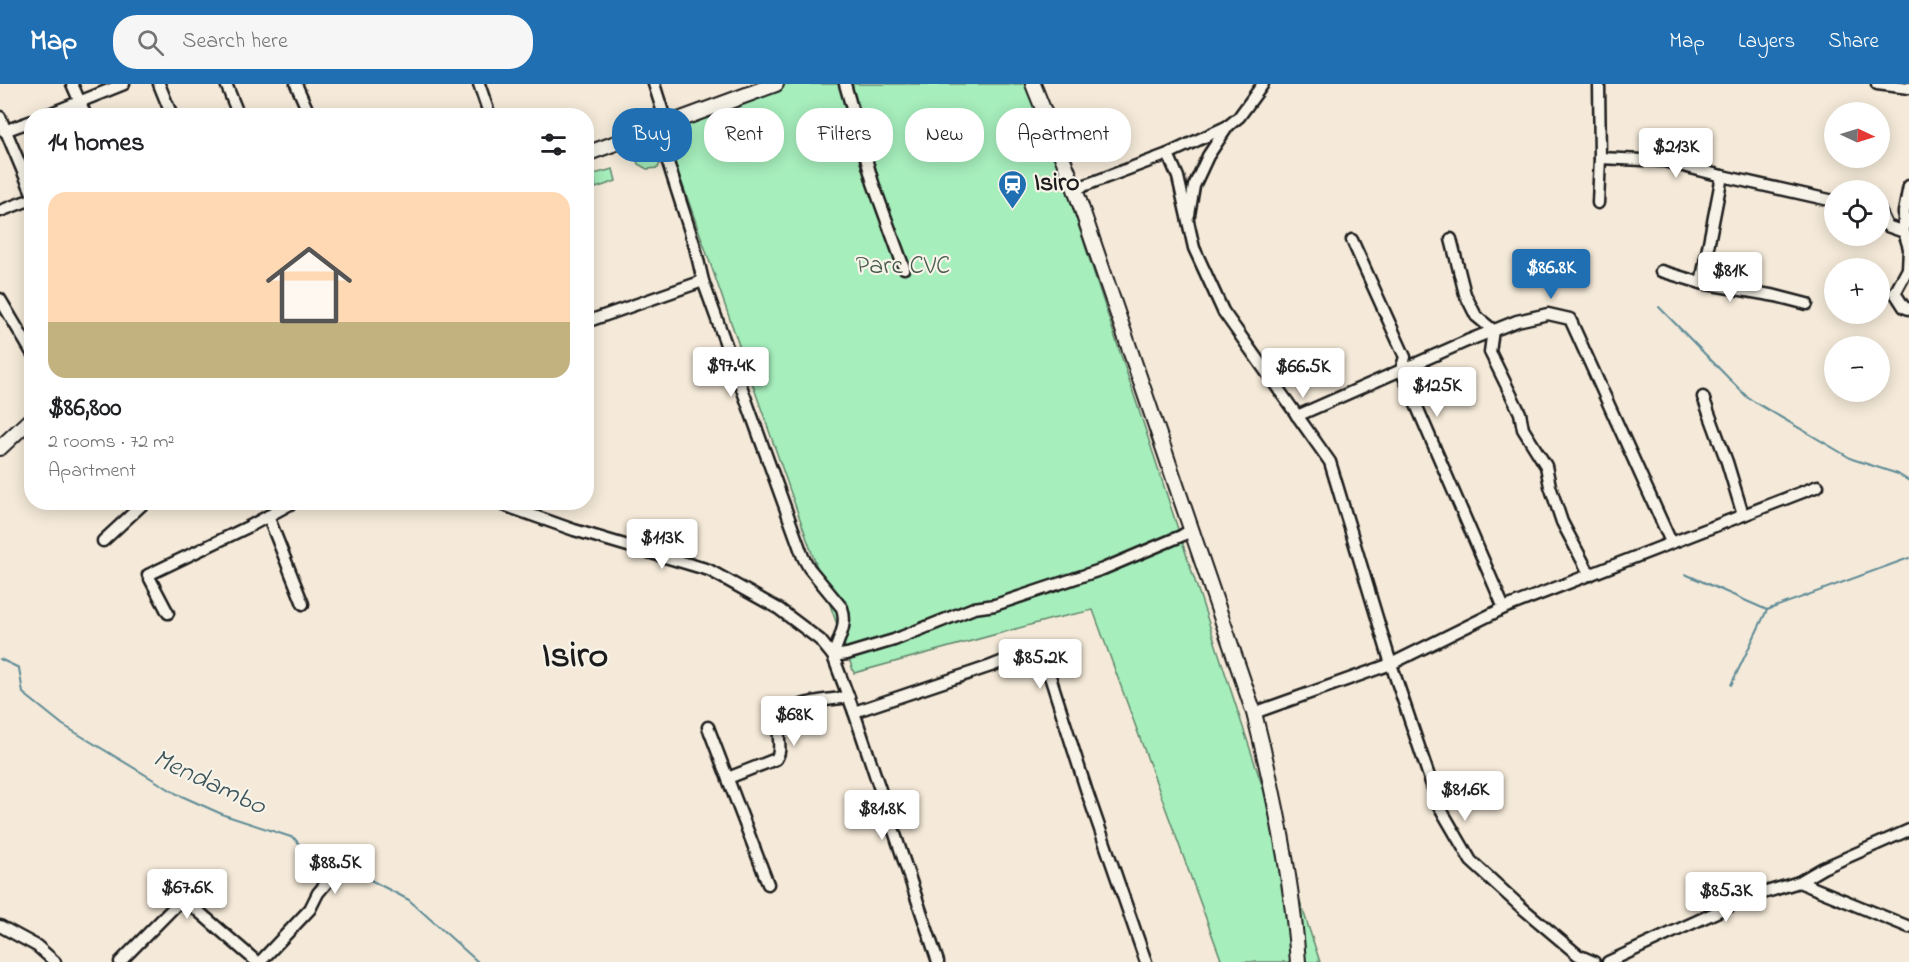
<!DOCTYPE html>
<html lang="en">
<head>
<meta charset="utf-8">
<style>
	body { margin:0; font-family:"Indie Flower",sans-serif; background:#f6f6f6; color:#202124; height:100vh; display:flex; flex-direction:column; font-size:22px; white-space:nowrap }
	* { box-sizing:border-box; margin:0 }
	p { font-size:20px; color:#757577 }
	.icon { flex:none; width:33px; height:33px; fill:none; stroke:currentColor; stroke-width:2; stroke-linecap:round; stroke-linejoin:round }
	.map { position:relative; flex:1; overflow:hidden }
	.panel { position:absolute; left:24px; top:24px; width:570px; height:402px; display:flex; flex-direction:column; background:#fff; border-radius:24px; box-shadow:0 3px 15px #0003 }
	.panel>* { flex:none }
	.banner { position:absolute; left:612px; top:24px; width:570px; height:54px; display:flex; gap:12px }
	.needle { width:39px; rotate:94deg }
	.controls { position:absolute; left:1824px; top:18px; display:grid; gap:12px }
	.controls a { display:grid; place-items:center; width:66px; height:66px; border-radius:50%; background:#fff; box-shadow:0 3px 15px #0003; font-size:30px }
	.price { position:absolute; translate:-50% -51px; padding:0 14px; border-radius:6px; background:#fff; color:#222; font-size:20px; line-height:39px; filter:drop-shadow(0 2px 3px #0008) }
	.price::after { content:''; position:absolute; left:50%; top:36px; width:18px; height:14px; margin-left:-9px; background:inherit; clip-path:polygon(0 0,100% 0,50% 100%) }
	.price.active { background:#1f6fb2; color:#fff }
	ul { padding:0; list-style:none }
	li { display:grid; align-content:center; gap:12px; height:318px; padding:0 24px }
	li+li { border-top:2px solid #e0e0e0 }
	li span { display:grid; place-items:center; height:186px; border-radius:18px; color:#555 }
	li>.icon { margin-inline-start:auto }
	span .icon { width:108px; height:108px; fill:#fffc; stroke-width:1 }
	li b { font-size:26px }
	h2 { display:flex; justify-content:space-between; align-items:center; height:72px; padding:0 24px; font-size:26px }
	.pill { padding:0 21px; border-radius:24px; background:#fff; box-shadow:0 3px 15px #0003; font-size:21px; line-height:54px }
	.pill.active { background:#1f6fb2; color:#fff }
	header { display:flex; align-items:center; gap:36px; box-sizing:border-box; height:84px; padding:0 30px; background:#1f6fb2; color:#fff }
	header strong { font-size:28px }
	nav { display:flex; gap:33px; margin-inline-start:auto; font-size:21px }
	.search { width:420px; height:54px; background:#f6f6f6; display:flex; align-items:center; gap:15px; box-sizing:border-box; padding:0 21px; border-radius:24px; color:#757577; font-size:22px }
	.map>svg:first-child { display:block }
	.green { fill:#a6eebc; stroke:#61856c; stroke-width:1.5 }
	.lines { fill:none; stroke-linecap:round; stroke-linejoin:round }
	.stream { stroke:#5d8a96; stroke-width:2 }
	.minor-casing { stroke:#1c1c1c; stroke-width:15 }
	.major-casing { stroke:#1c1c1c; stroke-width:18 }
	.minor { stroke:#f7f3e8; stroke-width:10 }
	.major { stroke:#f7f3e8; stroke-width:14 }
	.rail { stroke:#1c1c1c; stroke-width:2; stroke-dasharray:9 4.5; stroke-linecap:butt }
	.labels { text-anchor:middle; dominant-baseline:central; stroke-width:4.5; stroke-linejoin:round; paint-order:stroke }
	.poi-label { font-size:26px; font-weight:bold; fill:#1c1c1c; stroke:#f7f3e8; text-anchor:start }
	.park-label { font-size:26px; fill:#455b4c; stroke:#f7f3e8 }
	.water-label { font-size:27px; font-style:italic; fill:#3c5359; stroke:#f7f3e8 }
	.town-label { font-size:38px; font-weight:bold; fill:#1c1c1c; stroke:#f7f3e8 }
</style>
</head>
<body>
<header>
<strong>Map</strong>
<div class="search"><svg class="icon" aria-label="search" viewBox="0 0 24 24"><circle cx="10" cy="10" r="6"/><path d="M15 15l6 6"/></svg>Search here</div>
<nav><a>Map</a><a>Layers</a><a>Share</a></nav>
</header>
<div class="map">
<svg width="1909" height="878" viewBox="0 0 1909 878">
	<rect width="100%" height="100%" fill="#f5ead9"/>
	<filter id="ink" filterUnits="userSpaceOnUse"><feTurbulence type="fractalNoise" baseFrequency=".0167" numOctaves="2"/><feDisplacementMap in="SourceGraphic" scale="12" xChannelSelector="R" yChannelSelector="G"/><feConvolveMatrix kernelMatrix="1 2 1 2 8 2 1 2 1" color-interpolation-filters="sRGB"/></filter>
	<g filter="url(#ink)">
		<!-- green -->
		<g class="green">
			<polygon points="768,0 1032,0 1320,878 1222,878 1093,526 1052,535 854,589 660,36"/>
			<polygon points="657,61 661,76 658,84 647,85 638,80 635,71 637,68"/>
			<polygon points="613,85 616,97 596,104 594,90"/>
		</g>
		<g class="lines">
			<!-- stream -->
			<g class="stream">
				<polyline points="1659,223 1748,314 1852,375 1898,390 1909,397"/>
				<polyline points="1685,490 1767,526"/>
				<polyline points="0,575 19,584 23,609 63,641 177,710 224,731 294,754 310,773 336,782"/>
				<polyline points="1731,601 1767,526 1909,474"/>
				<polyline points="344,784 357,789 409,816 478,878"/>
			</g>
			<defs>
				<g id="minor">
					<polyline points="72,0 86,32"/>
					<polyline points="159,0 172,32"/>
					<polyline points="226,0 239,32"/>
					<polyline points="296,0 310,32"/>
					<polyline points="479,0 490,32"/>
					<polyline points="654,0 667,41"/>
					<polyline points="845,0 873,99 904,184"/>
					<polyline points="1877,0 1909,4"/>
					<polyline points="44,32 124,0"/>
					<polyline points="0,33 32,109"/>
					<path d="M657 44 695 163 703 197 803 473 809 484 842 524C848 541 838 556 833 572L847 570 894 556 974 524 995 521 1103 485 1181 452 1191 446"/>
					<polyline points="4,47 32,37"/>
					<polyline points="1168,70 1178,93 1194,164 1223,227 1330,378 1391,580 1439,722 1471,777 1520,822 1578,871 1594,878"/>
					<polyline points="1600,74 1664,77 1722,92 1834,117"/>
					<polyline points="1909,102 1904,128 1904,148 1909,164 1908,185 1895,209 1904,223 1909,225"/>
					<polyline points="1075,105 1168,70 1228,42 1239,33 1263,0"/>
					<polyline points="1598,119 1600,74 1599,0"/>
					<polyline points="0,127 32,115"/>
					<polyline points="1880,127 1887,142 1904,148"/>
					<polyline points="1189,131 1194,102 1208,72 1228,42"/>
					<polyline points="1451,155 1465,210 1476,232 1493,246 1490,268 1520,329 1523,345 1546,382 1550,402 1562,438 1590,491"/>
					<polyline points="1352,156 1405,273 1401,286 1504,524"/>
					<polyline points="1661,187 1701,199 1776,212 1807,220"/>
					<polyline points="1701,199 1722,92"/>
					<polyline points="0,215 32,269"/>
					<polyline points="586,238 703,197"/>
					<polyline points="1703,313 1727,378 1743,431"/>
					<polyline points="1297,332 1467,257 1517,237 1548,230 1570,235 1671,458"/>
					<polyline points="495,418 574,446 709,486 779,525 820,556 833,572 854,628 991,582 1024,569 1035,573 1047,583 1087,708 1146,878"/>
					<polyline points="268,432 303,520"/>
					<polyline points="103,457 145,418"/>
					<polyline points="168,529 148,491 250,442 294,418"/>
					<polyline points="854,628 938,878"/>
					<polyline points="1254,629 1391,580 1504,524 1818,402"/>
					<polyline points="708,643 768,800"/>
					<path d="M728 694 776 675C782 667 778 657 779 648 782 615 824 617 849 613"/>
					<polyline points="1799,798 1909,843"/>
					<polyline points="0,842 37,862 55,878"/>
					<polyline points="120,878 183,814 257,878"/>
					<polyline points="260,878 310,825 318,809 340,783"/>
					<polyline points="1608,878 1747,814 1799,798 1823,784 1909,746"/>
				</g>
				<g id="major">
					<path d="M1033 0 1075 105 1254 629C1275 711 1292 794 1298 878"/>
					<polyline points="586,70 776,0"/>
					<polyline points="0,364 32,334"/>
				</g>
			</defs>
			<!-- minor casing -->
			<use href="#minor" class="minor-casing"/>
			<!-- major casing -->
			<use href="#major" class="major-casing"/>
			<!-- minor -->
			<use href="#minor" class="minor"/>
			<!-- major -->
			<use href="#major" class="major"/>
			<!-- rail -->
			<polyline class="rail" points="958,37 963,41"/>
		</g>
	</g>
	<!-- icons -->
	<defs>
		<symbol id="station-pin" viewBox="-11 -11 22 30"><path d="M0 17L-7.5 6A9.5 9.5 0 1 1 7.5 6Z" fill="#1f6fb2" stroke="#f7f3e8"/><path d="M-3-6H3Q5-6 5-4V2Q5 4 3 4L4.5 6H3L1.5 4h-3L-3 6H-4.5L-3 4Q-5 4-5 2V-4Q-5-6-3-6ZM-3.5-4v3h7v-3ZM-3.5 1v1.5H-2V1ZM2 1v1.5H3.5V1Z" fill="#fff"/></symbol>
	</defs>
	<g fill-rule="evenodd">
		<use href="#station-pin" x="996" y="84" width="33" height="45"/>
	</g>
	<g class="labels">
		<!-- poi labels -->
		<g class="poi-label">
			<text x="1034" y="100">Isiro</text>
		</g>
		<!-- park labels -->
		<g class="park-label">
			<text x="903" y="183">Parc CVC</text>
		</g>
		<!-- water labels -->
		<g class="water-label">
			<text transform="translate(209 699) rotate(25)">Mendambo</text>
		</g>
		<!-- town labels -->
		<g class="town-label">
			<text x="575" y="573">Isiro</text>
		</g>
	</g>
</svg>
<div class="controls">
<a><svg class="needle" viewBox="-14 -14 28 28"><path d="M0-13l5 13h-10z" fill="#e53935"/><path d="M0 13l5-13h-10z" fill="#757577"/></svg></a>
<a><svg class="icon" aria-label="locate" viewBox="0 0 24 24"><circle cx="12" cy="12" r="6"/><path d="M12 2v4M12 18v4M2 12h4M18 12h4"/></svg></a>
<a>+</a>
<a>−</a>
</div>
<b class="price" style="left:1676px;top:95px">$213K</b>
<b class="price active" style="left:1551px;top:216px">$86.8K</b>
<b class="price" style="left:1730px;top:219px">$81K</b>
<b class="price" style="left:731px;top:314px">$97.4K</b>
<b class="price" style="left:1303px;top:315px">$66.5K</b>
<b class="price" style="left:1437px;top:334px">$125K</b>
<b class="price" style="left:662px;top:486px">$113K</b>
<b class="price" style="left:1040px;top:606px">$85.2K</b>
<b class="price" style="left:794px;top:663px">$68K</b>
<b class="price" style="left:1465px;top:738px">$81.6K</b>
<b class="price" style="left:882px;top:757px">$81.8K</b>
<b class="price" style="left:335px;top:811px">$88.5K</b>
<b class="price" style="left:187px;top:836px">$67.6K</b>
<b class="price" style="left:1726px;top:839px">$85.3K</b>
<div class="banner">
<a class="pill active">Buy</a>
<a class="pill">Rent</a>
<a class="pill">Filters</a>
<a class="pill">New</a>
<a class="pill">Apartment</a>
</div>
<section class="panel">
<h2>14 homes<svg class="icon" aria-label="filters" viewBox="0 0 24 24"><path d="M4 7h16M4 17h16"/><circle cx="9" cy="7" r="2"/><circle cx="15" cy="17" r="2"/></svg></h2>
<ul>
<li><span style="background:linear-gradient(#ffd9b3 70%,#c2b280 0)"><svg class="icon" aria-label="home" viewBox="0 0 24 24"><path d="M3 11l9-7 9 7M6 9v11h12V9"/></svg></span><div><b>$86,800</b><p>2 rooms · 72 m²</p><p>Apartment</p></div></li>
</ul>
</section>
</div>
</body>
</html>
